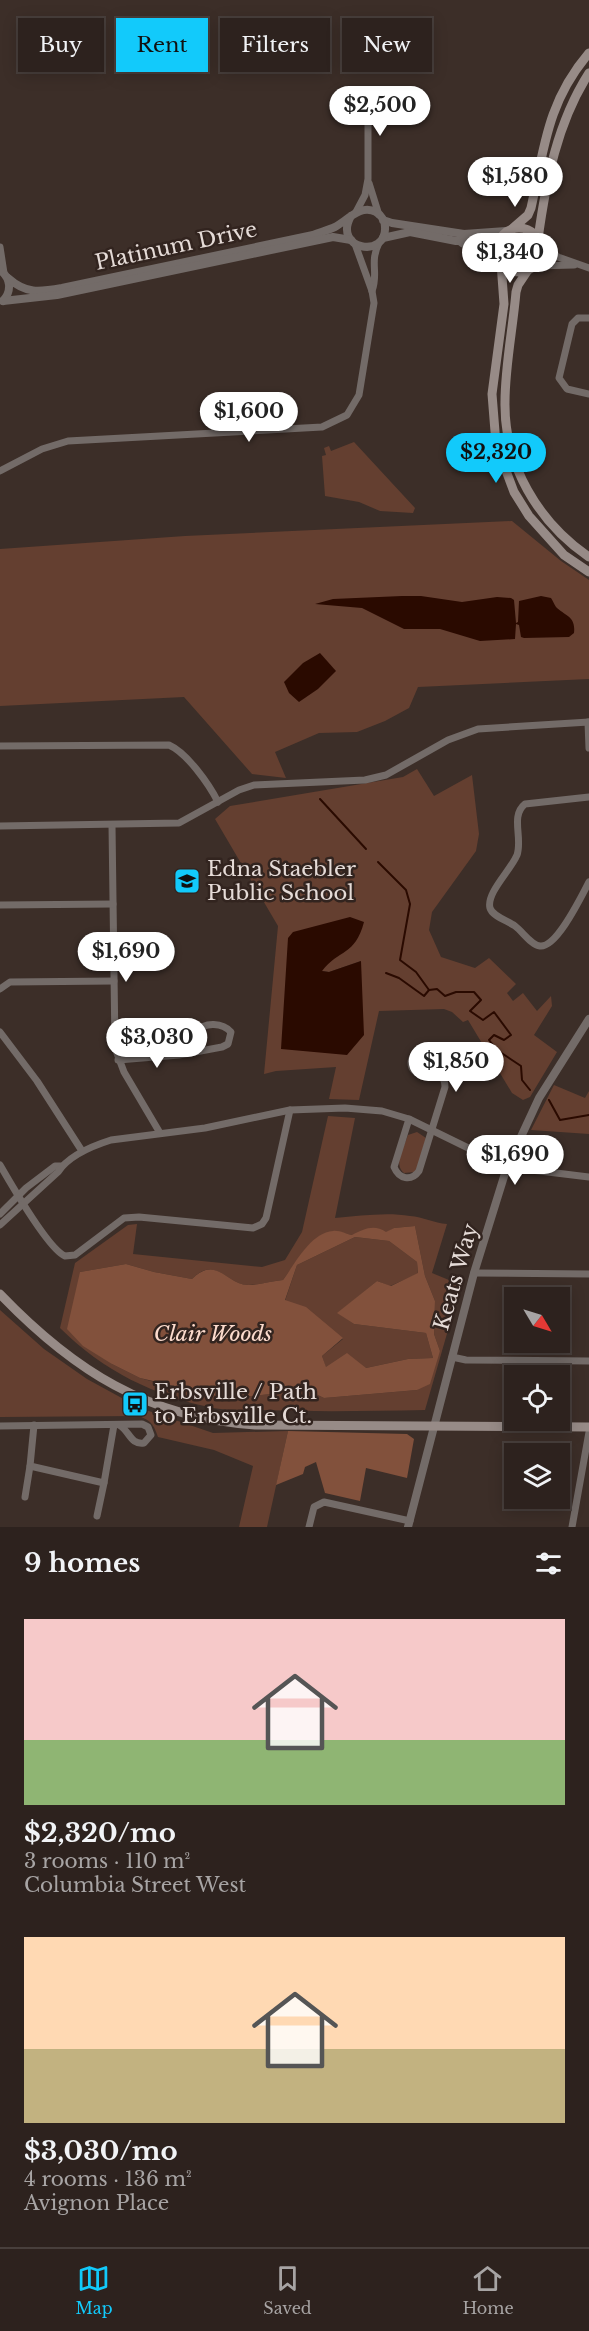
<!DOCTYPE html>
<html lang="en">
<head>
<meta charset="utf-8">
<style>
	body { margin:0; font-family:"Libre Baskerville",serif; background:#392f2b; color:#f1f3f6; height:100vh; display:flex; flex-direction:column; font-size:22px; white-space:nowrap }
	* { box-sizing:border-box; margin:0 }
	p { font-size:20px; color:#a7a4a4 }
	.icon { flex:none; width:33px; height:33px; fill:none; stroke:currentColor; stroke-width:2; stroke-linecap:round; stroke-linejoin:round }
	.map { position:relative; height:1527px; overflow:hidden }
	.sheet { display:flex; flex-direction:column; background:#2d221e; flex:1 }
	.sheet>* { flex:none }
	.guide { position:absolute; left:18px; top:18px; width:554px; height:54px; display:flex; gap:12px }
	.needle { width:39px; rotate:128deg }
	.buttons { position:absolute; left:504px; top:1287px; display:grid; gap:12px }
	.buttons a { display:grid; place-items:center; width:66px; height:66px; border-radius:0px; background:#2d221e; box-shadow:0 3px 15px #0003,0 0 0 2px #483f3c; font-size:30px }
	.price { position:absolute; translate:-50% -51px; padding:0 14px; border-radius:21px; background:#fff; color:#222; font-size:20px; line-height:39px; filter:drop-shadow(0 2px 3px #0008) }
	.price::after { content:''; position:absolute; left:50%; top:36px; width:18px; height:14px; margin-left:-9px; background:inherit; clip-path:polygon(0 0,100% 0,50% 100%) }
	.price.current { background:#12cafb; color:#111 }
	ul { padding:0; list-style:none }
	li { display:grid; align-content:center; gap:12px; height:318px; padding:0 24px }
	li span { display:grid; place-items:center; height:186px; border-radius:0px; color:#555 }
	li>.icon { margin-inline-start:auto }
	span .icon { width:108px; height:108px; fill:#fffc; stroke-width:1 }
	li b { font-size:26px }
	h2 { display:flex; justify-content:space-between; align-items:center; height:72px; padding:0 24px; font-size:26px }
	.tag { padding:0 21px; border-radius:0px; background:#2d221e; box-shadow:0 3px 15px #0003,0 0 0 2px #483f3c; font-size:21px; line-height:54px }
	.tag.current { background:#12cafb; color:#111 }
	.dock { display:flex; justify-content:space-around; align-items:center; height:84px; border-top:2px solid #483f3c; background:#2d221e; font-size:16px; color:#a7a4a4 }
	.dock a { display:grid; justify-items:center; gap:3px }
	.dock .current { color:#12cafb }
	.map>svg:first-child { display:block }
	.green { fill:#643f30; fill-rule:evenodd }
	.forest { fill:#82513c; fill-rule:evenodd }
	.water { fill:#2a0a00 }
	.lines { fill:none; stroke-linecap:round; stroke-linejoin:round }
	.stream { stroke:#2a0a00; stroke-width:2 }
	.minor { stroke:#736b68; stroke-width:7 }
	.tertiary { stroke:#736b68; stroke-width:8 }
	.secondary { stroke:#978b87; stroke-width:9 }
	.labels { text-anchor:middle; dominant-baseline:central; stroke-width:5; stroke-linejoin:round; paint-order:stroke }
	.street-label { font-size:21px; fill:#e5dbd7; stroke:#32241f }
	.poi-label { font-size:21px; fill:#e5dbd7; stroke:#32241f; text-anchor:start }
	.park-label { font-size:21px; font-style:italic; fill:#fcdbcd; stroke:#32241f }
</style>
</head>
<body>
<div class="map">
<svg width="589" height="1527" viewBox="0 0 589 1527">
	<rect width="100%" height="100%" fill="#3c2e28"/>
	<!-- green -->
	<g class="green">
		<polygon points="354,442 415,508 413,513 380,511 359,502 325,496 322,456 326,455 324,448 329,446 331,451"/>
		<polygon points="512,521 561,561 589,580 589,679 418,687 409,708 385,721 357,732 319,733 275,752 286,778 252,774 184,697 0,706 0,549 185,536"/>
		<path d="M417 769 434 796 472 775 479 834 476 851 432 912 429 930 441 957 475 968 489 958 516 984 507 993 513 1001 523 993 537 1011 551 996 552 1006 534 1035 557 1052 530 1097 523 1100 512 1093 468 1020 463 1022 452 1012 444 1009 379 1011 359 1100 329 1099 336 1067 276 1071 264 1074 278 926 215 819 230 806 403 777ZM350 917 322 971 329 972 361 961 282 1049Z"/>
		<polygon points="554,1085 585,1098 589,1091 589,1134 531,1130"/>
		<path d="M328 1116 355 1118 335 1218C360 1216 386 1212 410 1216 423 1217 434 1223 447 1224L432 1273 461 1285 425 1410C371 1411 317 1412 264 1410 247 1410 229 1411 213 1408 155 1396 103 1371 60 1328L75 1263 128 1225 137 1224 133 1254 262 1267 285 1260 302 1232ZM415 1226 425 1276 435 1301 434 1334 440 1351 417 1390 324 1398 305 1389 292 1386 271 1394 233 1398 162 1384 140 1378 112 1364 80 1272 126 1264 154 1272 192 1279C216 1254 227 1286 249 1285 259 1285 272 1281 283 1280L306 1248 334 1231 352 1235 386 1233 394 1228Z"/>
		<path d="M417 1132 426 1138 417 1169 414 1172 404 1173C393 1164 404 1147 408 1135Z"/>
		<polygon points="355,1237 389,1241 417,1262 418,1274 390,1286 377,1281 338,1313 354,1324 426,1333 433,1358 408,1359 366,1368 326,1368 322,1356 343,1339 285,1301 297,1265"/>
		<path d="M0 1310 44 1349 87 1379 140 1408 213 1433 288 1431 267 1527H239L253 1466 214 1450 158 1437C154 1425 151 1420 138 1416L0 1417Z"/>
	</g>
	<!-- forest -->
	<g class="forest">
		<path d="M415 1226 425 1276 435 1301 434 1334 440 1351 430 1384 417 1390 324 1398 305 1389 292 1386 271 1394 233 1398 218 1396 140 1378 112 1364 83 1346 67 1329 80 1272 126 1264 154 1272 192 1279C217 1254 227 1286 249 1285 258 1285 272 1281 283 1280 295 1264 310 1233 333 1231 339 1230 346 1234 352 1235 364 1229 374 1224 386 1232L394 1228ZM355 1237 389 1241 417 1262 418 1273 391 1286 377 1281 337 1313 354 1324 426 1333 433 1358 408 1359 366 1368 347 1353 326 1367 322 1356 343 1338 306 1307 285 1300 297 1265Z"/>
		<polygon points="288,1431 407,1434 414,1439 407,1478 366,1468 360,1501 325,1493 316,1462 305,1467 303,1474 276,1485"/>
	</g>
	<!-- water -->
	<g class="water">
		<path d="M402 596H421L462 602 497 597 511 598 514 600 516 623 518 622 519 601 541 596 551 598C553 601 554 604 556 607 565 616 576 616 574 633L569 637 524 638 521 637 519 625 516 624 515 639 480 641 440 629H404L362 608 315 604 333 599Z"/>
		<polygon points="320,653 336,671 318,689 299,702 289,693 284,682 303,663"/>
		<path d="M350 917 364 922C355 956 339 949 322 971L329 972 361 961 364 1035 347 1055 281 1049 288 938 293 932Z"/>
	</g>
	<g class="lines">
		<!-- stream -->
		<g class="stream">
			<polyline points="320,799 366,849"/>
			<polyline points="378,862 406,890 410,904 400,960 416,972 429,990"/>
			<polyline points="386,973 399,978 424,996 429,990 437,989 445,996 456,992 474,992 481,1000 470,1011 483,1020 494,1012 511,1035 504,1040 494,1035 489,1040 497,1050 521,1066 522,1080 530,1090"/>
			<polyline points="549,1100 560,1120 589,1115"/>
		</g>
		<!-- minor -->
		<g class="minor">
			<polyline points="369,183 379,215"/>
			<polyline points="356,212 365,195 368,179 368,95"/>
			<polyline points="541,246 558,257 589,268"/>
			<polyline points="0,247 4,273"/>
			<polyline points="534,266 574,265"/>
			<path d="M372 291C379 273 369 263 379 243"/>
			<polyline points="589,318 578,318 572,324 559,378 567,389 589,394"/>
			<polyline points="0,471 42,449 68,441 322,427 347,415 359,395 374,303 372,291 355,244"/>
			<polyline points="588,722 589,748"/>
			<path d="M0 746 169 745C187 753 209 784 218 802"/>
			<path d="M589 797 525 804C510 816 523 838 517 855 511 870 486 893 490 908 492 916 508 921 515 926 523 932 531 945 540 946 557 948 582 895 589 882"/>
			<polyline points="112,825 115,1048 124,1072 160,1133"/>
			<polyline points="0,826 179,823 239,790 254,785 365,780 386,775 448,740 478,729 589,722"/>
			<polyline points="0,905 113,904"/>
			<polyline points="0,989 10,982 114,981"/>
			<polyline points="0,1032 37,1081 82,1151"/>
			<circle cx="422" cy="1063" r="11"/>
			<path d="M118 1060 179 1055 222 1047 228 1044 231 1032C223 1023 205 1021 196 1032 192 1036 192 1045 191 1051"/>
			<path d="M409 1119 394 1167C399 1179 411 1182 419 1171L445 1087C445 1077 440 1074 432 1069"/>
			<path d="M0 1165C11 1184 48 1249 65 1256L75 1255 124 1218 139 1217 253 1228 262 1224 266 1218 290 1110"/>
			<polyline points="0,1214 26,1188 55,1166 62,1166"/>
			<path d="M0 1225 58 1172C69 1155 92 1146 111 1140L205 1128 290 1110 345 1108 382 1111 409 1119 507 1167 589 1177"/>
			<polyline points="474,1273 589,1274"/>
			<polyline points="452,1357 466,1360 589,1361"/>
			<polyline points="34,1425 30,1466 104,1483 114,1425"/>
			<path d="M0 1426 142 1424 148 1427 151 1435 144 1443C130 1445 130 1431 119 1425"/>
			<polyline points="25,1497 30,1466"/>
			<polyline points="97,1516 104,1483"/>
			<polyline points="309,1527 314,1507 324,1502 410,1521"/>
			<polyline points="572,1527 589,1432"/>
		</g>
		<!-- tertiary -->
		<g class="tertiary">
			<polyline points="383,220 392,223 464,234 506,231"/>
			<polyline points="383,238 410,232 456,241 474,241 497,251"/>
			<polyline points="462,243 499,259"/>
			<path d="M0 270C11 278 12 291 3 301"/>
			<path d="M8 278C26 294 39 292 62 288L313 235C321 232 328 230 335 227 348 220 360 204 376 212 381 215 385 221 385 227 387 259 332 250 351 216"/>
			<polyline points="3,301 57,295 333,237 351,240"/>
			<polyline points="408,1527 474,1273 507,1167 539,1098 589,1019"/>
		</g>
		<!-- secondary -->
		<g class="secondary">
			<path d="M513 228 528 215 531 208C544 149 547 102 589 53"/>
			<circle cx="519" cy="250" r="22"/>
			<path d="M538 239C546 181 557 123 589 73"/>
			<polyline points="501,263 504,304 492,394 496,444 514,492 529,516 564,555 589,572"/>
			<path d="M528 270 518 285 516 292C513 328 505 366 505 402 504 465 538 522 589 557"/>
			<path d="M0 1294C73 1370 148 1418 255 1425L589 1427"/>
		</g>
	</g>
	<!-- icons -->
	<defs>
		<symbol id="school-square" viewBox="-11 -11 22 22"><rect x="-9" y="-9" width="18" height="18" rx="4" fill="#12cafb" stroke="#32241f"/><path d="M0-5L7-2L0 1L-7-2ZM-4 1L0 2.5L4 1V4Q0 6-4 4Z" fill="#111"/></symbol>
		<symbol id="bus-square" viewBox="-11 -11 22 22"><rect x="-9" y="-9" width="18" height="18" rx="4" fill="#12cafb" stroke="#32241f"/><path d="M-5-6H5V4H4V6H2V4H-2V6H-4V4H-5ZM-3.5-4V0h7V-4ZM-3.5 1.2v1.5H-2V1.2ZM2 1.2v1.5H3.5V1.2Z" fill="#111"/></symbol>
	</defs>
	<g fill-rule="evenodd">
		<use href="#school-square" x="172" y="866" width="30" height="30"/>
		<use href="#bus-square" x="120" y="1389" width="30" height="30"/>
	</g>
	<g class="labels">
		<!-- street labels -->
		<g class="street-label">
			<text transform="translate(176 246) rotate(-12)">Platinum Drive</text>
			<text transform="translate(456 1277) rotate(-74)">Keats Way</text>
		</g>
		<!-- poi labels -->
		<g class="poi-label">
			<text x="207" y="869">Edna Staebler<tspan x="207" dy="24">Public School</tspan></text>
			<text x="154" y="1392">Erbsville / Path<tspan x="154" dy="24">to Erbsville Ct.</tspan></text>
		</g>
		<!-- park labels -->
		<g class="park-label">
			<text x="213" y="1334">Clair Woods</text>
		</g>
	</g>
</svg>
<div class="buttons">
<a><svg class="needle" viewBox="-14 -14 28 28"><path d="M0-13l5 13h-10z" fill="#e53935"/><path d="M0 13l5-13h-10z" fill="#a7a4a4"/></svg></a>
<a><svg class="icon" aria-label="locate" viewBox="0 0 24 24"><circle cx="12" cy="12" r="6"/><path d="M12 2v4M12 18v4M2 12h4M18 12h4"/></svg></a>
<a><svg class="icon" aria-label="layers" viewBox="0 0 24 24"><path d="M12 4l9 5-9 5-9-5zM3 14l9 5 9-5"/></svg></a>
</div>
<b class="price" style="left:380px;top:137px">$2,500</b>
<b class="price" style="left:515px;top:208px">$1,580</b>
<b class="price" style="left:510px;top:284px">$1,340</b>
<b class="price" style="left:249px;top:443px">$1,600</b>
<b class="price current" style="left:496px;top:484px">$2,320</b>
<b class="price" style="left:126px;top:983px">$1,690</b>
<b class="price" style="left:157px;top:1069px">$3,030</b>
<b class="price" style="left:456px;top:1093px">$1,850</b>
<b class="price" style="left:515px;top:1186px">$1,690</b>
<div class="guide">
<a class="tag">Buy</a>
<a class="tag current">Rent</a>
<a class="tag">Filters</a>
<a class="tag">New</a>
</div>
</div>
<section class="sheet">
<h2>9 homes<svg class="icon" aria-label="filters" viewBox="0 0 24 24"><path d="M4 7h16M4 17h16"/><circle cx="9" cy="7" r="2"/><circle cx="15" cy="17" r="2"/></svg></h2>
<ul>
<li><span style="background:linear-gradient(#f6c9c9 65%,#8fb573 0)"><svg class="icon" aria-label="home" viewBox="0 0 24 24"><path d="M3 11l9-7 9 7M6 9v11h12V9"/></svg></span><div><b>$2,320/mo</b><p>3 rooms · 110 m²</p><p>Columbia Street West</p></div></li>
<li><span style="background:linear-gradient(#ffd9b3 60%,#c2b280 0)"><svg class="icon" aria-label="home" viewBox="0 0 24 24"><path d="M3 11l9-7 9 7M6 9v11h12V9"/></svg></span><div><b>$3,030/mo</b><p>4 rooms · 136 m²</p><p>Avignon Place</p></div></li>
</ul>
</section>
<nav class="dock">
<a class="current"><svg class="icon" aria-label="map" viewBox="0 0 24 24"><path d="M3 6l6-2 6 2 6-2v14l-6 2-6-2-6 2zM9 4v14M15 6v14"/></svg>Map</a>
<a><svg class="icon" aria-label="saved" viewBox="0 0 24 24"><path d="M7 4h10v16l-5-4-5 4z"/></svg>Saved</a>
<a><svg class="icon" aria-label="home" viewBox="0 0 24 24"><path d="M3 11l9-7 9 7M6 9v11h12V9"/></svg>Home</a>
</nav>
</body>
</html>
